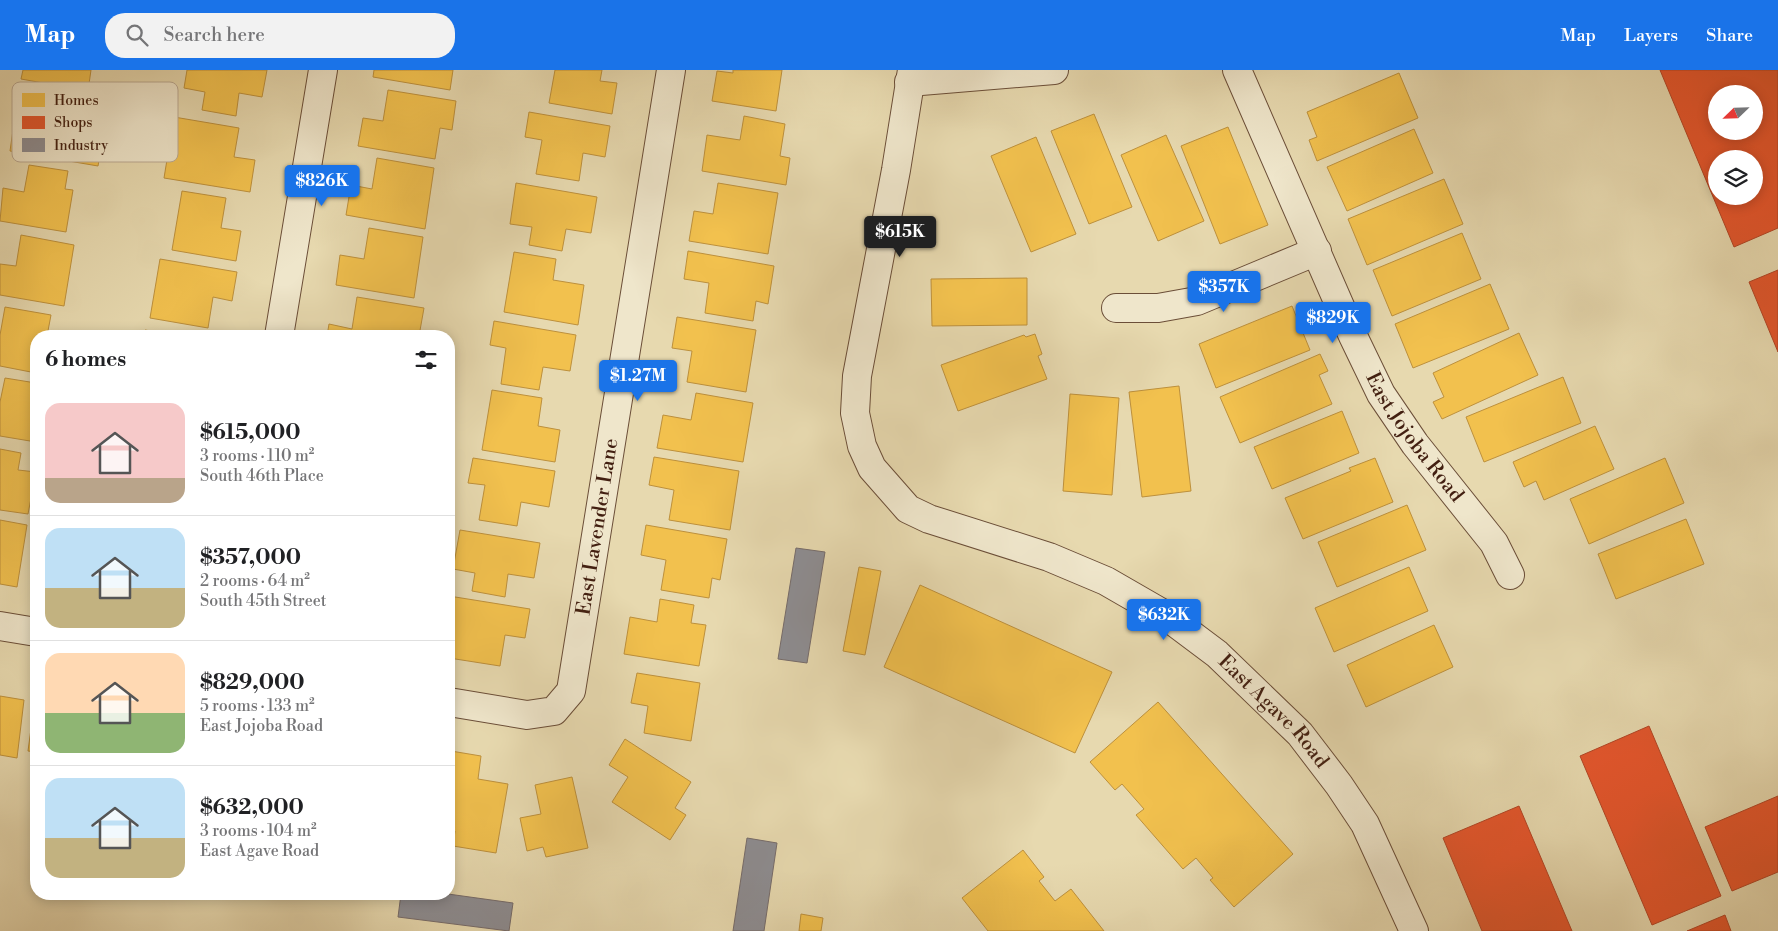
<!DOCTYPE html>
<html lang="en">
<head>
<meta charset="utf-8">
<style>
	body { margin:0; font-family:"Libre Bodoni",serif; background:#f2f2f2; color:#202124; height:100vh; display:flex; flex-direction:column; font-size:19px; white-space:nowrap }
	* { box-sizing:border-box; margin:0 }
	p { font-size:16px; color:#757577 }
	.icon { flex:none; width:28px; height:28px; fill:none; stroke:currentColor; stroke-width:2; stroke-linecap:round; stroke-linejoin:round }
	.map { position:relative; flex:1; overflow:hidden }
	.panel { position:absolute; left:30px; top:260px; width:425px; height:570px; display:flex; flex-direction:column; background:#fff; border-radius:20px; box-shadow:0 2px 12px #0003 }
	.panel>* { flex:none }
	.needle { width:32px; rotate:247deg }
	.fabs { position:absolute; left:1708px; top:15px; display:grid; gap:10px }
	.fabs a { display:grid; place-items:center; width:55px; height:55px; border-radius:50%; background:#fff; box-shadow:0 2px 12px #0003; font-size:25px }
	.price { position:absolute; translate:-50% -42px; padding:0 11px; border-radius:5px; background:#1a73e8; color:#fff; font-size:16px; line-height:32px; filter:drop-shadow(0 1px 2px #0008) }
	.price::after { content:''; position:absolute; left:50%; top:30px; width:15px; height:11px; margin-left:-8px; background:inherit; clip-path:polygon(0 0,100% 0,50% 100%) }
	.price.selected { background:#222; color:#fff }
	ul { padding:0; list-style:none }
	li { display:flex; align-items:center; gap:15px; height:125px; padding:0 15px }
	li+li { border-top:1px solid #e0e0e0 }
	li span { display:grid; place-items:center; flex:none; width:140px; height:100px; border-radius:15px; color:#555 }
	li>.icon { margin-inline-start:auto }
	span .icon { width:60px; height:60px; fill:#fffc; stroke-width:1 }
	li b { font-size:21px }
	h2 { display:flex; justify-content:space-between; align-items:center; height:60px; padding:0 15px; font-size:21px }
	header { display:flex; align-items:center; gap:30px; box-sizing:border-box; height:70px; padding:0 25px; background:#1a73e8; color:#fff }
	header strong { font-size:24px }
	nav { display:flex; gap:28px; margin-inline-start:auto; font-size:18px }
	.search { width:350px; height:45px; background:#f2f2f2; display:flex; align-items:center; gap:12px; box-sizing:border-box; padding:0 18px; border-radius:20px; color:#757577; font-size:19px }
	.map>svg:first-child { display:block }
	.homes { fill:#f2c14e; stroke:#bd903c }
	.shops { fill:#e4572e; stroke:#b34625; fill-rule:evenodd }
	.industry { fill:#8d8d92; stroke:#766c6b }
	.lines { fill:none; stroke-linecap:round; stroke-linejoin:round }
	.minor-casing { stroke:#6b4e38; stroke-width:30 }
	.minor { stroke:#efe6cb; stroke-width:28 }
	.labels { text-anchor:middle; dominant-baseline:central; stroke-width:5; stroke-linejoin:round; paint-order:stroke }
	.street-label { font-size:20px; fill:#421f11; stroke:#efe6cb }
	.key { fill:#efe6cb; stroke:#bbaa93; stroke-width:1 }
	.key-label { font-size:14px; fill:#421f11 }
</style>
</head>
<body>
<header>
<strong>Map</strong>
<div class="search"><svg class="icon" aria-label="search" viewBox="0 0 24 24"><circle cx="10" cy="10" r="6"/><path d="M15 15l6 6"/></svg>Search here</div>
<nav><a>Map</a><a>Layers</a><a>Share</a></nav>
</header>
<div class="map">
<svg width="1778" height="861" viewBox="0 0 1778 861">
	<rect width="100%" height="100%" fill="#e7d9af"/>
	<filter id="stains"><feTurbulence type="fractalNoise" baseFrequency=".004" numOctaves="4"/><feColorMatrix values="0 0 0 0 .2 0 0 0 0 .09 0 0 0 0 .02 0 0 0 .5 -.17"/></filter>
	<radialGradient id="worn" r=".72"><stop offset=".6" stop-color="#630" stop-opacity="0"/><stop offset="1" stop-color="#630" stop-opacity=".3"/></radialGradient>
	<!-- homes -->
	<g class="homes">
		<polygon points="23,0 91,0 88,21 21,9"/>
		<polygon points="187,0 267,0 262,27 239,23 236,46 202,40 205,22 184,18"/>
		<polygon points="374,0 453,0 450,20 373,7"/>
		<polygon points="555,0 602,0 600,11 617,13 612,44 549,33"/>
		<polygon points="733,0 782,0 776,41 712,31 717,1 733,3"/>
		<polygon points="1399,3 1418,48 1317,91 1309,70 1317,67 1307,42"/>
		<polygon points="388,20 456,31 452,60 440,58 435,89 358,76 363,48 383,51"/>
		<polygon points="37,25 108,37 98,96 10,81 14,53 32,56"/>
		<polygon points="529,42 610,56 605,87 583,83 579,111 536,104 542,70 525,67"/>
		<polygon points="1094,44 1132,137 1089,154 1051,61"/>
		<polygon points="744,46 785,54 780,86 790,88 786,115 702,101 707,65 740,70"/>
		<polygon points="174,47 239,58 234,87 255,90 250,122 164,108"/>
		<polygon points="1228,57 1268,155 1220,174 1181,76"/>
		<polygon points="1414,59 1433,103 1347,141 1327,97"/>
		<polygon points="1166,65 1204,151 1158,171 1121,85"/>
		<polygon points="1036,67 1076,164 1031,182 991,86"/>
		<polygon points="377,88 434,98 425,159 346,145 351,115 372,119"/>
		<polygon points="29,95 68,101 65,119 73,120 66,162 0,151 3,118 24,122"/>
		<polygon points="1444,109 1463,154 1367,195 1348,149"/>
		<polygon points="516,113 597,127 591,163 566,159 562,181 529,175 532,157 510,154"/>
		<polygon points="718,113 778,123 768,184 689,171 694,141 713,144"/>
		<polygon points="182,121 226,128 221,158 241,161 236,191 172,180"/>
		<polygon points="369,158 423,167 414,228 336,215 340,185 364,189"/>
		<polygon points="1462,163 1481,209 1392,246 1373,200"/>
		<polygon points="21,165 74,175 64,236 0,225 0,194 16,196"/>
		<polygon points="688,181 774,196 768,234 756,231 753,251 705,243 709,213 684,209"/>
		<polygon points="514,182 556,189 553,210 584,215 578,255 504,242"/>
		<polygon points="160,189 237,202 232,231 213,227 208,258 150,248"/>
		<polygon points="1027,208 1027,255 932,256 931,209"/>
		<polygon points="1490,214 1509,259 1413,298 1395,254"/>
		<polygon points="357,227 424,238 419,266 327,266 329,254 352,259"/>
		<polygon points="1292,236 1310,280 1216,318 1199,274"/>
		<polygon points="5,237 51,245 47,266 36,266 36,303 0,296 0,265"/>
		<polygon points="677,247 756,260 746,322 687,312 692,281 672,278"/>
		<polygon points="494,251 576,265 570,301 543,297 539,320 501,314 506,278 490,275"/>
		<polygon points="145,260 179,266 144,266"/>
		<polygon points="1519,263 1538,305 1442,349 1433,332 1444,327 1433,303"/>
		<polygon points="1035,264 1042,284 1038,286 1047,309 958,341 941,295 1024,265 1026,267"/>
		<polygon points="1320,284 1328,301 1319,305 1332,334 1240,373 1220,327"/>
		<polygon points="1563,307 1581,353 1484,392 1466,347"/>
		<polygon points="5,308 36,313 36,372 0,366 0,332"/>
		<polygon points="1179,316 1191,421 1142,427 1129,322"/>
		<polygon points="492,320 542,328 538,356 560,360 555,392 482,380"/>
		<polygon points="696,323 753,333 743,392 657,378 663,345 691,350"/>
		<polygon points="1070,324 1119,328 1112,425 1063,421"/>
		<polygon points="1342,341 1359,383 1272,419 1254,377"/>
		<polygon points="1595,356 1614,399 1544,430 1536,411 1524,417 1513,392"/>
		<polygon points="0,379 21,383 18,400 36,402 28,444 0,440"/>
		<polygon points="654,387 739,401 730,460 669,450 674,420 649,415"/>
		<polygon points="473,388 555,401 549,437 521,432 517,456 479,450 485,415 468,413"/>
		<polygon points="1375,388 1393,432 1303,469 1285,428 1351,401 1349,398"/>
		<polygon points="1665,388 1684,433 1589,474 1570,429"/>
		<polygon points="1407,435 1426,480 1337,517 1318,472"/>
		<polygon points="1686,449 1704,494 1616,529 1598,484"/>
		<polygon points="0,450 27,455 17,517 0,514"/>
		<polygon points="646,455 727,469 720,510 712,508 709,528 661,520 666,490 641,485"/>
		<polygon points="460,460 540,473 534,508 508,504 505,527 472,521 475,503 453,499"/>
		<polygon points="859,497 881,501 865,585 843,581"/>
		<polygon points="1409,497 1428,541 1334,582 1315,538"/>
		<polygon points="920,515 1112,602 1075,683 884,597"/>
		<polygon points="449,526 530,539 525,568 505,565 500,596 449,588"/>
		<polygon points="660,529 694,535 691,553 706,555 699,596 624,584 630,547 657,552"/>
		<polygon points="1434,555 1453,597 1366,637 1347,595"/>
		<polygon points="637,603 700,613 691,671 644,663 648,636 631,633"/>
		<polygon points="36,622 36,682 28,681"/>
		<polygon points="0,626 24,630 17,688 0,685"/>
		<polygon points="1158,632 1293,784 1234,837 1210,810 1213,808 1196,788 1183,799 1136,745 1144,739 1122,714 1115,720 1090,692"/>
		<polygon points="625,669 691,712 675,738 686,745 670,770 612,732 628,707 609,695"/>
		<polygon points="451,681 481,686 478,709 508,714 496,783 453,776 455,761 449,760 449,696"/>
		<polygon points="572,707 588,778 546,787 543,777 527,781 520,748 541,744 535,715"/>
		<polygon points="1023,780 1044,807 1039,811 1055,831 1071,819 1104,861 988,861 962,828"/>
		<polygon points="801,844 823,848 821,861 799,861"/>
	</g>
	<!-- shops -->
	<g class="shops">
		<path d="M1660 0H1778V158L1734 177ZM1716 24H1754V61H1716ZM1716 89H1754V126H1716Z"/>
		<polygon points="1778,200 1778,282 1749,212"/>
		<polygon points="1649,656 1721,826 1652,855 1580,686"/>
		<polygon points="1778,726 1778,802 1732,821 1705,757"/>
		<polygon points="1519,736 1572,861 1482,861 1443,768"/>
		<polygon points="1725,845 1731,861 1687,861"/>
	</g>
	<!-- industry -->
	<g class="industry">
		<polygon points="796,478 825,482 807,593 778,589"/>
		<polygon points="747,768 777,773 764,861 733,861"/>
		<polygon points="401,824 448,824 513,833 509,861 398,847"/>
	</g>
	<g class="lines">
		<defs>
			<g id="minor">
				<path id="s1" d="M912 0 896 100 857 306 855 343 862 376 872 398 908 439 929 449 1049 487 1106 511 1165 545 1217 584 1300 664 1339 715 1365 754 1414 861"/>
				<path id="s2" d="M1237 0 1353 266 1381 324 1415 374 1494 473 1510 505"/>
				<polyline points="909,12 1054,0"/>
				<polyline points="1116,238 1158,238 1197,231 1317,181"/>
				<polyline points="279,266 323,0"/>
				<polyline points="0,556 36,562"/>
				<path id="s3" d="M449 632 527 645 554 641 571 621 671 0"/>
			</g>
		</defs>
		<!-- minor casing -->
		<use href="#minor" class="minor-casing"/>
		<!-- minor -->
		<use href="#minor" class="minor"/>
	</g>
	<g class="labels">
		<!-- street labels -->
		<g class="street-label">
			<text stroke="none"><textPath href="#s2" startOffset="409">East Jojoba Road</textPath></text>
			<text stroke="none"><textPath href="#s3" startOffset="299">East Lavender Lane</textPath></text>
			<text stroke="none"><textPath href="#s1" startOffset="885">East Agave Road</textPath></text>
		</g>
	</g>
	<!-- legend -->
	<rect x="12" y="12" width="166" height="80" rx="8" class="key"/>
	<rect x="22" y="23" width="23" height="14" fill="#f2c14e"/>
	<rect x="22" y="46" width="23" height="13" fill="#e4572e"/>
	<rect x="22" y="68" width="23" height="14" fill="#8d8d92"/>
	<g class="key-label">
		<text x="54" y="35">Homes</text>
		<text x="54" y="57">Shops</text>
		<text x="54" y="80">Industry</text>
	</g>
	<rect width="100%" height="100%" filter="url(#stains)"/>
	<rect width="100%" height="100%" fill="url(#worn)"/>
</svg>
<div class="fabs">
<a><svg class="needle" viewBox="-14 -14 28 28"><path d="M0-13l5 13h-10z" fill="#e53935"/><path d="M0 13l5-13h-10z" fill="#757577"/></svg></a>
<a><svg class="icon" aria-label="layers" viewBox="0 0 24 24"><path d="M12 4l9 5-9 5-9-5zM3 14l9 5 9-5"/></svg></a>
</div>
<b class="price" style="left:322px;top:137px">$826K</b>
<b class="price selected" style="left:900px;top:188px">$615K</b>
<b class="price" style="left:1224px;top:243px">$357K</b>
<b class="price" style="left:1333px;top:274px">$829K</b>
<b class="price" style="left:638px;top:332px">$1.27M</b>
<b class="price" style="left:1164px;top:571px">$632K</b>
<section class="panel">
<h2>6 homes<svg class="icon" aria-label="filters" viewBox="0 0 24 24"><path d="M4 7h16M4 17h16"/><circle cx="9" cy="7" r="2"/><circle cx="15" cy="17" r="2"/></svg></h2>
<ul>
<li><span style="background:linear-gradient(#f6c9c9 75%,#b9a48a 0)"><svg class="icon" aria-label="home" viewBox="0 0 24 24"><path d="M3 11l9-7 9 7M6 9v11h12V9"/></svg></span><div><b>$615,000</b><p>3 rooms · 110 m²</p><p>South 46th Place</p></div></li>
<li><span style="background:linear-gradient(#bfe0f5 60%,#c2b280 0)"><svg class="icon" aria-label="home" viewBox="0 0 24 24"><path d="M3 11l9-7 9 7M6 9v11h12V9"/></svg></span><div><b>$357,000</b><p>2 rooms · 64 m²</p><p>South 45th Street</p></div></li>
<li><span style="background:linear-gradient(#ffd9b3 60%,#8fb573 0)"><svg class="icon" aria-label="home" viewBox="0 0 24 24"><path d="M3 11l9-7 9 7M6 9v11h12V9"/></svg></span><div><b>$829,000</b><p>5 rooms · 133 m²</p><p>East Jojoba Road</p></div></li>
<li><span style="background:linear-gradient(#bfe0f5 60%,#c2b280 0)"><svg class="icon" aria-label="home" viewBox="0 0 24 24"><path d="M3 11l9-7 9 7M6 9v11h12V9"/></svg></span><div><b>$632,000</b><p>3 rooms · 104 m²</p><p>East Agave Road</p></div></li>
</ul>
</section>
</div>
</body>
</html>
